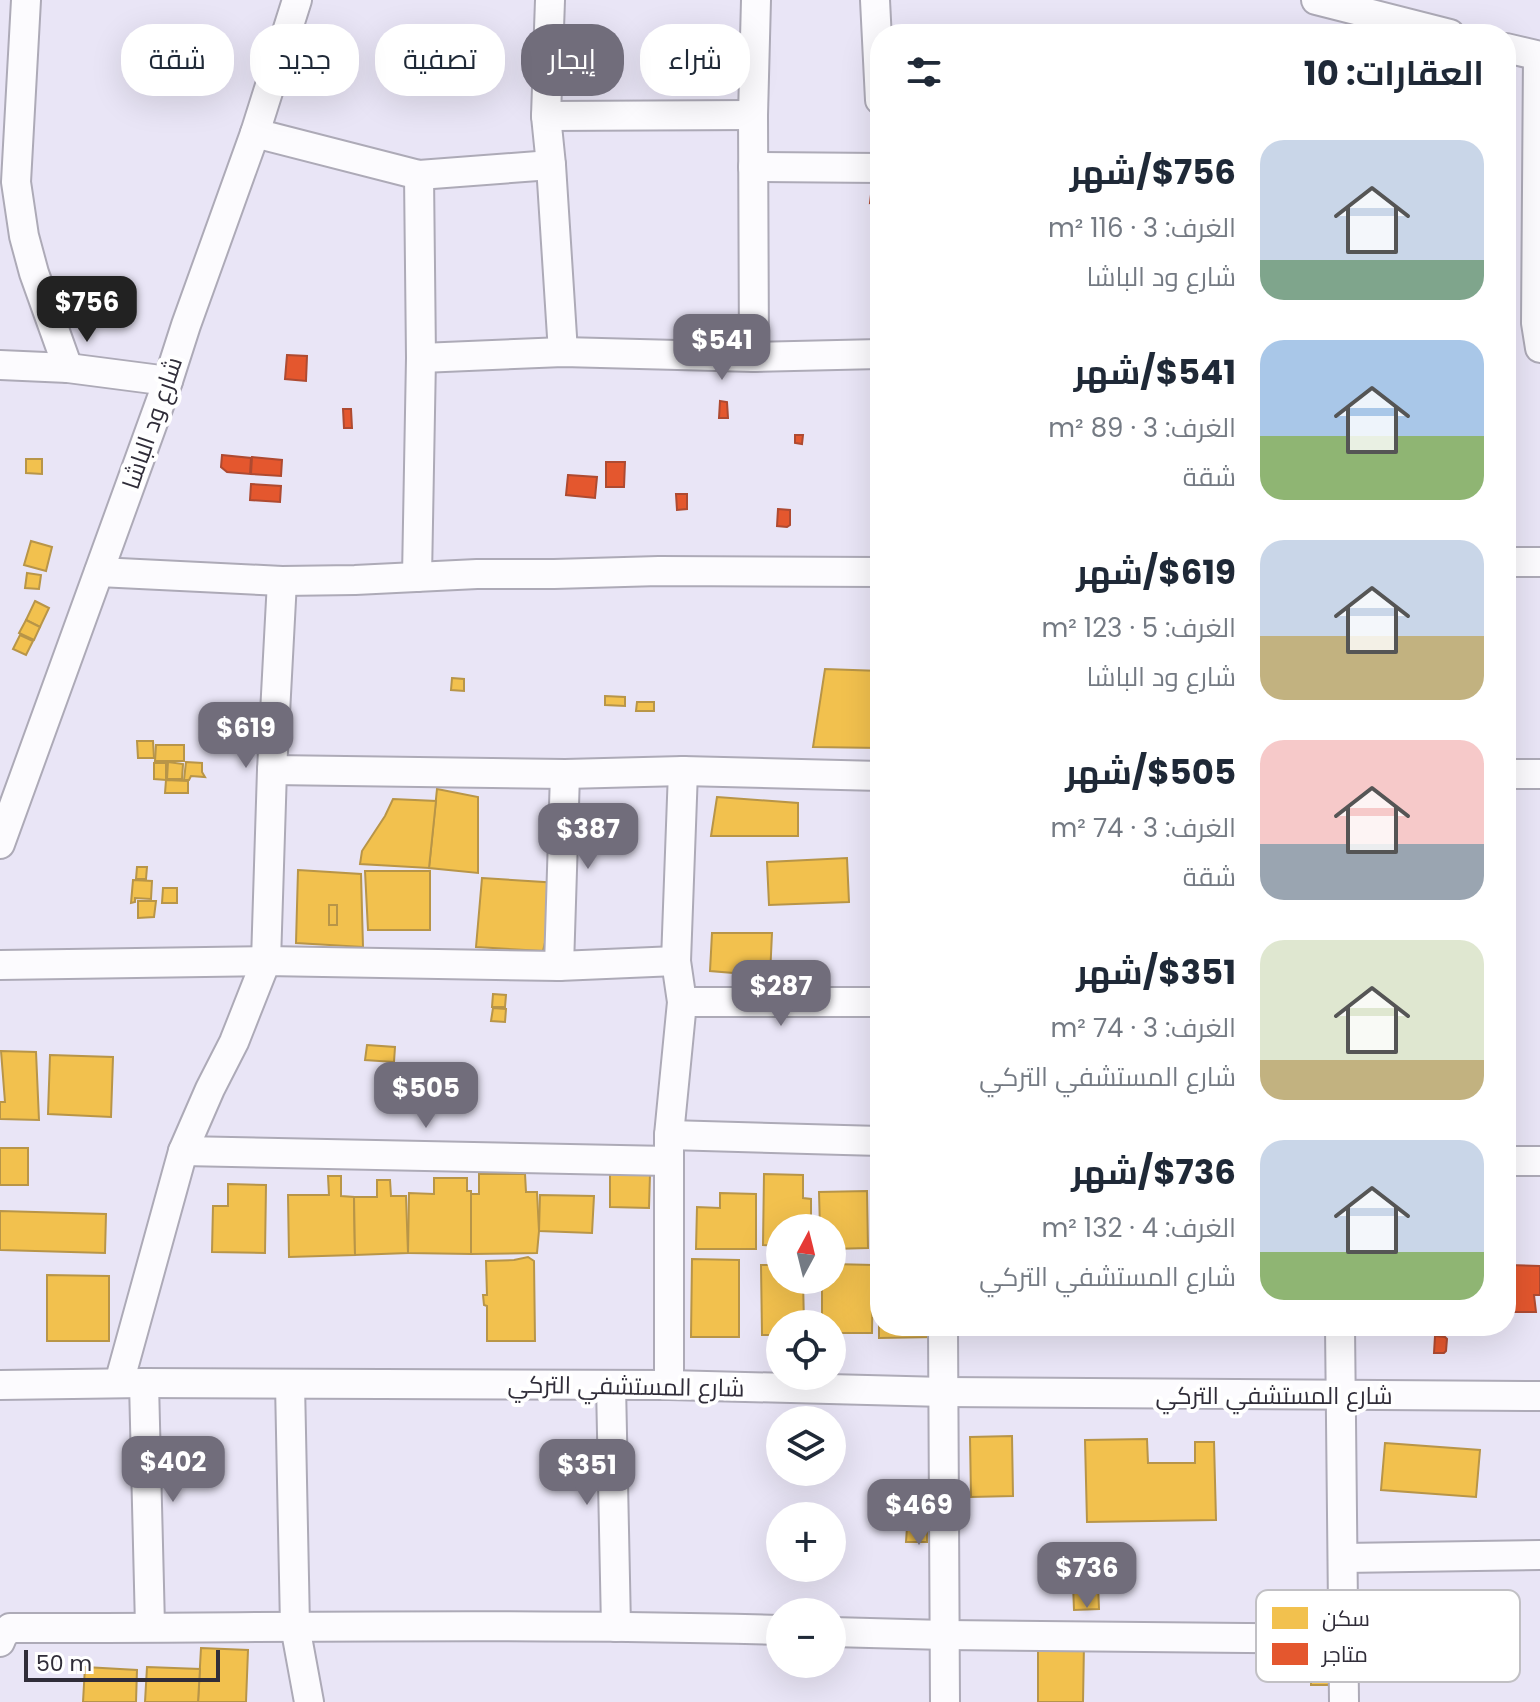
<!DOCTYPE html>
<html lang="ar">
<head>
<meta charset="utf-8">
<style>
	body { margin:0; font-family:Poppins,Cairo,sans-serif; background:#f2f2f3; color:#1f2937; direction:rtl; height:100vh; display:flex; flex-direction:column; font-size:30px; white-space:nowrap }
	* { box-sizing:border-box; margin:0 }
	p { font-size:26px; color:#747a83 }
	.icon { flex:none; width:44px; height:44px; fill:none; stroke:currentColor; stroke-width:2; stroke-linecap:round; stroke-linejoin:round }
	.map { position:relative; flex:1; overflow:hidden; direction:ltr }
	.sheet { position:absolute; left:870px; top:24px; width:646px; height:1312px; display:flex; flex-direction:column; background:#fff; border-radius:32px; box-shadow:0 8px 32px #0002; direction:rtl }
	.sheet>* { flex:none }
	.banner { position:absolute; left:24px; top:24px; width:726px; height:72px; direction:rtl; display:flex; gap:16px }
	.needle { width:52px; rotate:7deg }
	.buttons { position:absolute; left:766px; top:1214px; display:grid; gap:16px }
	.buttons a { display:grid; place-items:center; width:80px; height:80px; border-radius:50%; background:#fff; box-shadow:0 8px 32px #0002; font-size:40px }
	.scale { position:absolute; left:24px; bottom:20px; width:196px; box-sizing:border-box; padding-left:8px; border:4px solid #302d39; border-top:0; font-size:22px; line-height:28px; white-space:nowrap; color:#302d39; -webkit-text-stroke:6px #fff; paint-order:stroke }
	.price { position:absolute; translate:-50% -68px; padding:0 18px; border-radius:16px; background:#716d7b; color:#fff; font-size:26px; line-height:52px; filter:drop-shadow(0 2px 4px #0008) }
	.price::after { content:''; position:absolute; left:50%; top:48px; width:24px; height:18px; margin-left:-12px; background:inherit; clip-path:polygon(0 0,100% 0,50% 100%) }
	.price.current { background:#222; color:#fff }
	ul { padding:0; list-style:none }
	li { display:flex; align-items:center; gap:24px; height:200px; padding:0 32px }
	li span { display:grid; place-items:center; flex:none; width:224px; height:160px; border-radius:24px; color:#555 }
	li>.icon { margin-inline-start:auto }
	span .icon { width:96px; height:96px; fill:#fffc; stroke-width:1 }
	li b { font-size:34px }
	h2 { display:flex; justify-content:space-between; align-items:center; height:96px; padding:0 32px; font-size:34px }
	.pill { padding:0 28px; border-radius:32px; background:#fff; box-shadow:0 8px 32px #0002; font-size:28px; line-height:72px }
	.pill.current { background:#716d7b; color:#fff }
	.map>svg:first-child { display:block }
	.homes { fill:#f2c14e; stroke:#b89548; stroke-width:2 }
	.shops { fill:#e4572e; stroke:#ae4a31; stroke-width:2 }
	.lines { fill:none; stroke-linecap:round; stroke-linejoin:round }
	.minor-casing { stroke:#adaab7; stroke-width:32 }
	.minor { stroke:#fcfbfe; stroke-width:28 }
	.labels { text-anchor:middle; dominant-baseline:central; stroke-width:8; stroke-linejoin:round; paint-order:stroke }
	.street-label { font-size:24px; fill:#302d39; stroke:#fff }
	.key { fill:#fff; stroke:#c1c0c4; stroke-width:2 }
	.key-label { font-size:22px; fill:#302d39 }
</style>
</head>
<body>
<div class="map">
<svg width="1540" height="1702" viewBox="0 0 1540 1702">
	<rect width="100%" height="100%" fill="#e9e5f6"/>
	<!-- homes -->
	<g class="homes">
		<polygon points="26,459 42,459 42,474 26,473"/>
		<polygon points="31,541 52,547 46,571 24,565"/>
		<polygon points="27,573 41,575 39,589 25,588"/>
		<polygon points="35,601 49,608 40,627 26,620"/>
		<polygon points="26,620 40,627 34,640 19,633"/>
		<polygon points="20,635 33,641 26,655 13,649"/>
		<polygon points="825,669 880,671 880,748 813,747"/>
		<polygon points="452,678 464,679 464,691 451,690"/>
		<polygon points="605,696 625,697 625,706 605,705"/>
		<polygon points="637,702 654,702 654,711 636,711"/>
		<polygon points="137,741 153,741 154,758 138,758"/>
		<polygon points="156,745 184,745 184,761 155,761"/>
		<polygon points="168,762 183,764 182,779 167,779"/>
		<polygon points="186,762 202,763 202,772 205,777 191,776 189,780 184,780"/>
		<polygon points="154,763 166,763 166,780 154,779"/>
		<polygon points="166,780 188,781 188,793 165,793"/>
		<polygon points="437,789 478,797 478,873 429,868"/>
		<polygon points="717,797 798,803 798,836 711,836"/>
		<polygon points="393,799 436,801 429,868 360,864 362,851 385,816"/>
		<polygon points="847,858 849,902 769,905 767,862"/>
		<polygon points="137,867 147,867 146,879 136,879"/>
		<polygon points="298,870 361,874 363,947 296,943"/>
		<polygon points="365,871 430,871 430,930 368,930"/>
		<polygon points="482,878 559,883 543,951 476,947"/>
		<polygon points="133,880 152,881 151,899 135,898 135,902 131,903"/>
		<polygon points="163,888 177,888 177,903 162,903"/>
		<polygon points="138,901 156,901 154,917 138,918"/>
		<rect x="329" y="905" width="8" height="20"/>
		<polygon points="712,933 772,933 770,976 710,971"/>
		<polygon points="493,994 506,995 505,1007 492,1007"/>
		<polygon points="493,1008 506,1009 505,1022 491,1021"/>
		<polygon points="367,1045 395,1047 394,1062 365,1060"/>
		<polygon points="1,1051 36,1052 39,1120 0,1119 0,1102 5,1102"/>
		<polygon points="50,1055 113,1057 111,1117 48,1114"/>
		<rect x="0" y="1148" width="28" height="37"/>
		<polygon points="610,1173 650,1174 649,1208 610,1207"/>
		<polygon points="479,1174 525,1174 526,1192 537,1192 539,1231 537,1253 471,1254 471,1194 479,1194"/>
		<polygon points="764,1174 803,1175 803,1198 811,1199 811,1228 780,1228 780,1246 763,1245"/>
		<polygon points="328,1176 341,1176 341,1196 354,1197 355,1255 289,1257 288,1195 329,1195"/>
		<polygon points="434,1178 467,1178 467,1191 471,1191 471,1254 408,1253 409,1193 434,1194"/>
		<polygon points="377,1180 390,1180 391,1196 406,1196 408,1253 355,1255 354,1197 377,1197"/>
		<polygon points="228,1184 266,1185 265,1253 212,1252 213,1206 228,1206"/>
		<polygon points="867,1191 868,1248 832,1249 832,1228 820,1228 819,1192"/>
		<polygon points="720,1193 756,1194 756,1249 696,1249 697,1207 720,1208"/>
		<polygon points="540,1195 594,1196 592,1233 539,1231"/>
		<polygon points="0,1211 106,1214 105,1253 0,1250"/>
		<polygon points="528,1257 534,1261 535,1341 487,1341 487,1306 484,1305 483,1295 487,1295 486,1261 514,1260"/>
		<polygon points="692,1259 739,1260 739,1337 691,1337"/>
		<polygon points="832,1264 873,1265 872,1333 832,1333 832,1324 822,1324 822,1280 832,1280"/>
		<polygon points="761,1265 780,1265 780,1280 803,1280 804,1324 780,1324 780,1335 762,1335"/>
		<polygon points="879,1271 880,1326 936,1326 936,1337 879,1338"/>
		<polygon points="47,1275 109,1276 109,1341 47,1341"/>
		<polygon points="1127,1326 1235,1326 1235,1335 1127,1333"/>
		<polygon points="1012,1436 1013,1496 971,1497 970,1437"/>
		<polygon points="1147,1439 1148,1463 1195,1463 1195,1442 1214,1442 1216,1520 1087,1522 1085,1440"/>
		<polygon points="1385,1443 1480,1450 1476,1497 1381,1490"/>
		<polygon points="907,1527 927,1527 927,1542 906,1542"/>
		<polygon points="1097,1558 1099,1609 1074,1610 1072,1559"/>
		<polygon points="1038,1643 1084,1643 1083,1702 1038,1702"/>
		<polygon points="201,1648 248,1650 246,1702 198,1702"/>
		<polygon points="85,1667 137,1670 136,1702 83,1702"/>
		<polygon points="147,1667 200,1669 198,1702 145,1702"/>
		<polygon points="1311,1676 1330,1677 1332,1681 1329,1685 1311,1685"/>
	</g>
	<!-- shops -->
	<g class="shops">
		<polygon points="872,186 880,187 880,201 870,203"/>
		<polygon points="287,355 307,356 306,381 285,379"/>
		<polygon points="720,401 727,402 728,418 719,418"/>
		<polygon points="343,409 351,409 352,428 344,428"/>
		<polygon points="795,435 803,435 802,444 795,443"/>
		<polygon points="222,455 251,458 250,474 227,472 221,467"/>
		<polygon points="252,457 282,460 281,476 251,474"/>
		<polygon points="606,462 625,462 624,487 606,487"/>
		<polygon points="568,475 597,477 595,498 566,495"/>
		<polygon points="251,484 281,486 280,502 250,500"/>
		<polygon points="676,494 687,494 687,509 677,510"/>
		<polygon points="778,509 790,510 790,525 787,527 777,526"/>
		<polygon points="1507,1265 1540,1266 1540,1295 1534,1295 1536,1312 1507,1312"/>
		<polygon points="1435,1336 1445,1337 1447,1339 1446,1351 1444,1353 1434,1353"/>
	</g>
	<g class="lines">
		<defs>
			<g id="minor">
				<polyline points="26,0 16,182 24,236 34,273 68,368"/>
				<polyline points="550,0 546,116 551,165 563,352"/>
				<polyline points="875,0 880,100"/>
				<polyline points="1316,0 1450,34"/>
				<polyline points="1506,48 1540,56"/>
				<polyline points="1538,56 1536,323 1540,348"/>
				<polyline points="546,116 753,115"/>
				<polyline points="255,133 419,175 551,165"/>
				<polyline points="753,167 880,168"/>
				<polyline points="754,357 753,115 756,0"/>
				<polyline points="421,358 563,352 754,357 880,354"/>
				<polyline points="0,365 68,368 168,381"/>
				<polyline points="1506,562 1540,562"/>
				<polyline points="99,572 282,581 355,580 477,574 554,574 659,571 880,572"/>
				<polyline points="417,577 421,358 419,175"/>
				<polyline points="272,770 565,774 683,771 880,776"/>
				<polyline points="1506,774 1540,774"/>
				<polyline points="0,844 168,381 186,325 255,133 297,0"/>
				<polyline points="0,965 266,961 559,966 676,961"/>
				<polyline points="559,966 565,774"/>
				<polyline points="682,1002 880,1002"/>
				<polyline points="669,1135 880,1141"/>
				<polyline points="183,1151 669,1161"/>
				<polyline points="1506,1161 1540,1161"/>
				<polyline points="943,1326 945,1702"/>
				<polyline points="1340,1326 1344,1702"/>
				<polyline points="119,1383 183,1151 210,1089 234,1042 266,961 272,770 282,581"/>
				<polyline points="144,1383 150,1626"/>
				<polyline points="290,1384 295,1626 309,1702"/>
				<polyline points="0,1385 144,1383 669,1385 944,1392 1540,1396"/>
				<polyline points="611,1385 616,1627"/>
				<polyline points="669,1385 669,1135 682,1002 676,961 683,771"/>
				<polyline points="1343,1558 1540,1555"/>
				<polyline points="832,1632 945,1635 1342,1639"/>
				<path d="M0 1642 3 1635 10 1628C267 1628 524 1623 780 1630"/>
			</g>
		</defs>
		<!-- minor casing -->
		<use href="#minor" class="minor-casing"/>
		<!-- minor -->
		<use href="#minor" class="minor"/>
	</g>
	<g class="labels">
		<!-- street labels -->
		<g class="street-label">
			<text transform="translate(152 423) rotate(-71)">شارع ود الباشا</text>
			<text transform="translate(626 1386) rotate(1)">شارع المستشفي التركي</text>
			<text x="1274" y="1395">شارع المستشفي التركي</text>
		</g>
	</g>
	<!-- legend -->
	<rect x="1256" y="1590" width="264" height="92" rx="12" class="key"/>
	<rect x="1272" y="1607" width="36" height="22" fill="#f2c14e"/>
	<rect x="1272" y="1643" width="36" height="22" fill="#e4572e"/>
	<g class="key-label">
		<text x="1322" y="1626">سكن</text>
		<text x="1322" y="1662">متاجر</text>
	</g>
</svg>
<div class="buttons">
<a><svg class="needle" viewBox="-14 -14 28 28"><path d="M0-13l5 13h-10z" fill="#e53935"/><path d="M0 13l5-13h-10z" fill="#747a83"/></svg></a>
<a><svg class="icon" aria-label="locate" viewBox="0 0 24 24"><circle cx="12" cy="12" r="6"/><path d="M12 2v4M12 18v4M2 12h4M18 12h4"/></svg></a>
<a><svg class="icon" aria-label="layers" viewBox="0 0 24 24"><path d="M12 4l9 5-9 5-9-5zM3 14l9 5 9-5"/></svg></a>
<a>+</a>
<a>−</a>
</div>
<div class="scale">50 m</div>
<b class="price current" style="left:87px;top:344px">$756</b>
<b class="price" style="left:722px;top:382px">$541</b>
<b class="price" style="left:246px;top:770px">$619</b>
<b class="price" style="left:588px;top:871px">$387</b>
<b class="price" style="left:781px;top:1028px">$287</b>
<b class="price" style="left:426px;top:1130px">$505</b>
<b class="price" style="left:173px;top:1504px">$402</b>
<b class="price" style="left:587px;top:1507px">$351</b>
<b class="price" style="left:919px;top:1547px">$469</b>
<b class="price" style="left:1087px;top:1610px">$736</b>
<div class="banner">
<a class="pill">شراء</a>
<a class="pill current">إيجار</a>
<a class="pill">تصفية</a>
<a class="pill">جديد</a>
<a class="pill">شقة</a>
</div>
<section class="sheet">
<h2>العقارات: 10<svg class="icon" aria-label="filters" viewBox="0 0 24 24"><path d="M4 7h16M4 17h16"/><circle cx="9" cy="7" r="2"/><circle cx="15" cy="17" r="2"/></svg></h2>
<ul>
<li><span style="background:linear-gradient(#c9d6e8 75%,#7fa58c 0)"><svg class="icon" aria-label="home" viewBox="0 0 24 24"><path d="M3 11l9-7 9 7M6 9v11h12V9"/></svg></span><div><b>$756/شهر</b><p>الغرف: 3 · 116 m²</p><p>شارع ود الباشا</p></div></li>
<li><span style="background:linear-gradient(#a9c7e8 60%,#8fb573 0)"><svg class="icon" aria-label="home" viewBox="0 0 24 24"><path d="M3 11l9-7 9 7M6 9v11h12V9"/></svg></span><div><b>$541/شهر</b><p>الغرف: 3 · 89 m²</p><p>شقة</p></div></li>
<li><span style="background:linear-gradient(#c9d6e8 60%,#c2b280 0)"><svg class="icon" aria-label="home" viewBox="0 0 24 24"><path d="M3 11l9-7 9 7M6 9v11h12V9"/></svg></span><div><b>$619/شهر</b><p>الغرف: 5 · 123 m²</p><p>شارع ود الباشا</p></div></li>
<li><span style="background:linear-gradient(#f6c9c9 65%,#9aa5b1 0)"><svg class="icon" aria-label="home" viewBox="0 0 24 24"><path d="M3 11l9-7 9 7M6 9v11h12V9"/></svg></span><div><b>$505/شهر</b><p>الغرف: 3 · 74 m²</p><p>شقة</p></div></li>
<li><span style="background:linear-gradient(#dfe7d0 75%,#c2b280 0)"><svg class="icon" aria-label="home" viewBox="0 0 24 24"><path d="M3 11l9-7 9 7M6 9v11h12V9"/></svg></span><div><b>$351/شهر</b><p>الغرف: 3 · 74 m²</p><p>شارع المستشفي التركي</p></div></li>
<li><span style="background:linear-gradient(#c9d6e8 70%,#8fb573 0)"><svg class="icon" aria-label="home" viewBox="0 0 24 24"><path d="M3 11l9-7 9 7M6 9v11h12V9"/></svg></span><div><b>$736/شهر</b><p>الغرف: 4 · 132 m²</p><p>شارع المستشفي التركي</p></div></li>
</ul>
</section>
</div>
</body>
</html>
